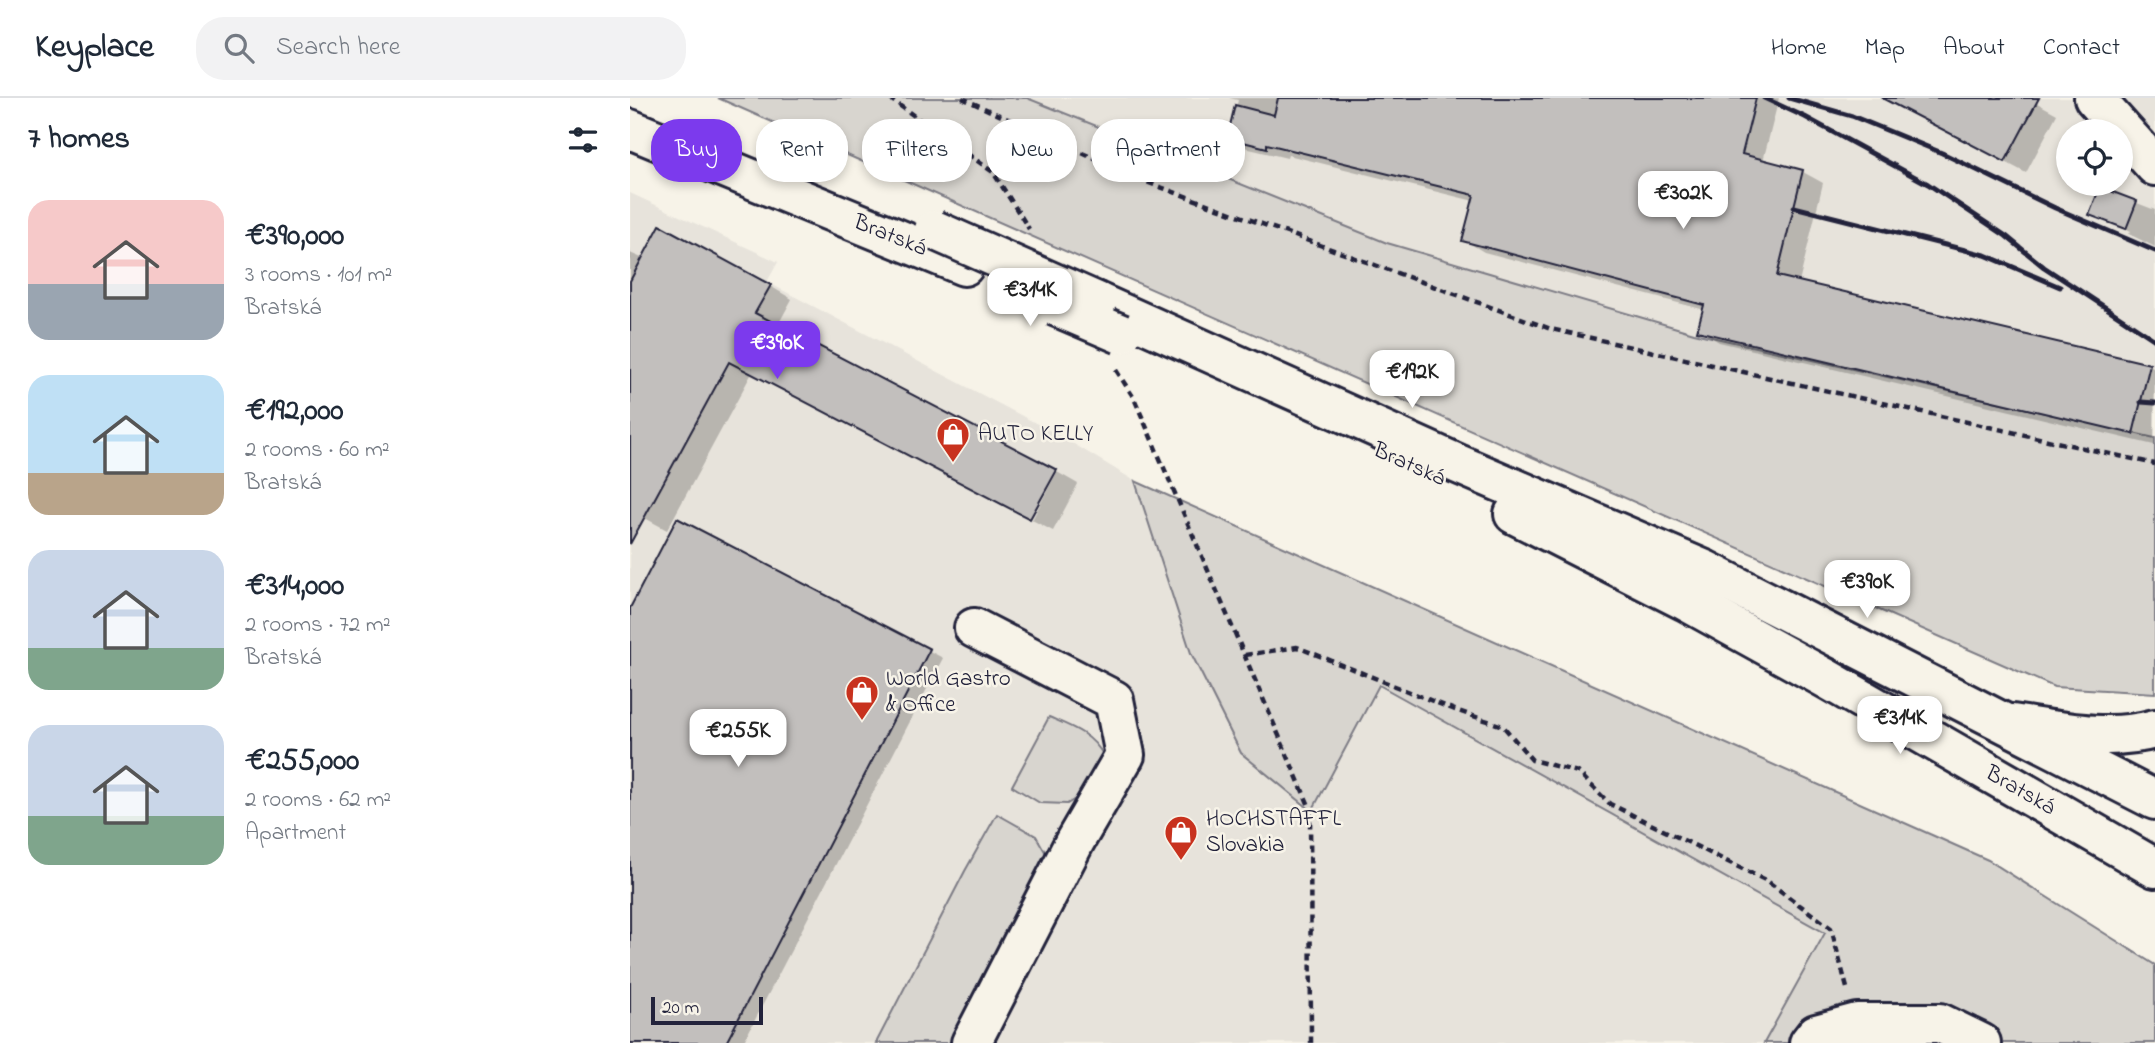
<!DOCTYPE html>
<html lang="en">
<head>
<meta charset="utf-8">
<style>
	body { margin:0; font-family:"Indie Flower",sans-serif; background:#f2f2f3; color:#1f2937; height:100vh; display:flex; flex-direction:column; font-size:26px; white-space:nowrap }
	* { box-sizing:border-box; margin:0 }
	p { font-size:23px; color:#747a83 }
	.icon { flex:none; width:38px; height:38px; fill:none; stroke:currentColor; stroke-width:2; stroke-linecap:round; stroke-linejoin:round }
	.map { position:relative; flex:1; overflow:hidden }
	.drawer { display:flex; flex-direction:column; background:#fff; width:630px }
	.drawer>* { flex:none }
	.banner { position:absolute; left:21px; top:21px; width:665px; height:63px; display:flex; gap:14px }
	.fabs { position:absolute; left:1426px; top:21px; display:grid; gap:14px }
	.fabs a { display:grid; place-items:center; width:77px; height:77px; border-radius:50%; background:#fff; box-shadow:0 4px 10px #0003; font-size:35px }
	.scale { position:absolute; left:21px; bottom:18px; width:112px; box-sizing:border-box; padding-left:7px; border:4px solid #22223b; border-top:0; font-size:19px; line-height:24px; white-space:nowrap; color:#22223b; -webkit-text-stroke:5px #f7f3e8; paint-order:stroke }
	.price { position:absolute; translate:-50% -60px; padding:0 16px; border-radius:14px; background:#fff; color:#222; font-size:23px; line-height:46px; filter:drop-shadow(0 2px 4px #0008) }
	.price::after { content:''; position:absolute; left:50%; top:42px; width:21px; height:16px; margin-left:-10px; background:inherit; clip-path:polygon(0 0,100% 0,50% 100%) }
	.price.selected { background:#7c3aed; color:#fff }
	ul { padding:0; list-style:none }
	li { display:flex; align-items:center; gap:21px; height:175px; padding:0 28px }
	li span { display:grid; place-items:center; flex:none; width:196px; height:140px; border-radius:21px; color:#555 }
	li>.icon { margin-inline-start:auto }
	span .icon { width:84px; height:84px; fill:#fffc; stroke-width:1 }
	li b { font-size:30px }
	h2 { display:flex; justify-content:space-between; align-items:center; height:84px; padding:0 28px; font-size:30px }
	.pill { padding:0 24px; border-radius:28px; background:#fff; box-shadow:0 4px 10px #0003; font-size:24px; line-height:63px }
	.pill.selected { background:#7c3aed; color:#fff }
	header { display:flex; align-items:center; gap:42px; box-sizing:border-box; height:98px; padding:0 35px; background:#fff; border-bottom:2px solid #e0e1e3 }
	header strong { font-size:33px }
	nav { display:flex; gap:38px; margin-inline-start:auto; font-size:24px }
	.search { width:490px; height:63px; background:#f2f2f3; display:flex; align-items:center; gap:18px; box-sizing:border-box; padding:0 24px; border-radius:28px; color:#747a83; font-size:26px }
	main { display:flex; flex:1; min-height:0 }
	.map>svg:first-child { display:block }
	.built { fill:#e7e3db; fill-rule:evenodd }
	.green { fill:#d8d5cf; stroke:#7d7c85; stroke-width:2 }
	.shadow { fill:#0003 }
	.building { fill:#c2bfbd; stroke:#22223b; stroke-width:2 }
	.lines { fill:none; stroke-linecap:round; stroke-linejoin:round }
	.minor-casing { stroke:#22223b; stroke-width:44 }
	.major-casing { stroke:#22223b; stroke-width:44 }
	.path { stroke:#22223b; stroke-width:4.5; stroke-dasharray:7 5; stroke-linecap:butt }
	.minor { stroke:#f7f3e8; stroke-width:38 }
	.major { stroke:#f7f3e8; stroke-width:38 }
	.rail { stroke:#22223b; stroke-width:5 }
	.major-bridge-casing { stroke:#22223b; stroke-width:44; stroke-linecap:butt }
	.major-bridge { stroke:#f7f3e8; stroke-width:38 }
	.labels { text-anchor:middle; dominant-baseline:central; stroke-width:5; stroke-linejoin:round; paint-order:stroke }
	.street-label { font-size:23px; fill:#22223b; stroke:#f7f3e8 }
	.poi-label { font-size:23px; fill:#22223b; stroke:#f7f3e8; text-anchor:start }
</style>
</head>
<body>
<header>
<strong>Keyplace</strong>
<div class="search"><svg class="icon" aria-label="search" viewBox="0 0 24 24"><circle cx="10" cy="10" r="6"/><path d="M15 15l6 6"/></svg>Search here</div>
<nav><a>Home</a><a>Map</a><a>About</a><a>Contact</a></nav>
</header>
<main>
<section class="drawer">
<h2>7 homes<svg class="icon" aria-label="filters" viewBox="0 0 24 24"><path d="M4 7h16M4 17h16"/><circle cx="9" cy="7" r="2"/><circle cx="15" cy="17" r="2"/></svg></h2>
<ul>
<li><span style="background:linear-gradient(#f6c9c9 60%,#9aa5b1 0)"><svg class="icon" aria-label="home" viewBox="0 0 24 24"><path d="M3 11l9-7 9 7M6 9v11h12V9"/></svg></span><div><b>€390,000</b><p>3 rooms · 101 m²</p><p>Bratská</p></div></li>
<li><span style="background:linear-gradient(#bfe0f5 70%,#b9a48a 0)"><svg class="icon" aria-label="home" viewBox="0 0 24 24"><path d="M3 11l9-7 9 7M6 9v11h12V9"/></svg></span><div><b>€192,000</b><p>2 rooms · 60 m²</p><p>Bratská</p></div></li>
<li><span style="background:linear-gradient(#c9d6e8 70%,#7fa58c 0)"><svg class="icon" aria-label="home" viewBox="0 0 24 24"><path d="M3 11l9-7 9 7M6 9v11h12V9"/></svg></span><div><b>€314,000</b><p>2 rooms · 72 m²</p><p>Bratská</p></div></li>
<li><span style="background:linear-gradient(#c9d6e8 65%,#7fa58c 0)"><svg class="icon" aria-label="home" viewBox="0 0 24 24"><path d="M3 11l9-7 9 7M6 9v11h12V9"/></svg></span><div><b>€255,000</b><p>2 rooms · 62 m²</p><p>Apartment</p></div></li>
</ul>
</section>
<div class="map">
<svg width="1525" height="945" viewBox="0 0 1525 945">
	<rect width="100%" height="100%" fill="#f7f3e8"/>
	<filter id="ink" filterUnits="userSpaceOnUse"><feTurbulence type="fractalNoise" baseFrequency=".0143" numOctaves="2"/><feDisplacementMap in="SourceGraphic" scale="14" xChannelSelector="R" yChannelSelector="G"/><feConvolveMatrix kernelMatrix="1 2 1 2 8 2 1 2 1" color-interpolation-filters="sRGB"/></filter>
	<g filter="url(#ink)">
		<!-- built -->
		<g class="built">
			<path d="M397 0H1525V340L1064 235 757 145ZM1438 33H1491V86H1438Z"/>
			<polygon points="0,95 148,164 137,184 434,340 505,383 561,555 611,655 682,712 748,587 1195,836 1134,945 0,945"/>
		</g>
		<!-- green -->
		<g class="green">
			<polygon points="88,0 397,0 757,145 1064,235 1525,340 1525,595 1424,589"/>
			<polygon points="505,383 1358,762 1525,867 1525,945 1134,945 1195,835 749,587 682,713 611,655 561,555"/>
			<path d="M419 619C442 629 461 635 474 658L458 693 437 706 410 705 382 688Z"/>
			<polygon points="367,716 406,738 417,757 330,945 246,945 335,773"/>
		</g>
		<!-- shadow -->
		<g class="shadow">
			<polygon points="599,0 1149,0 1133,63 1173,74 1193,85 1169,185 1519,267 1525,270 1524,347 1089,244 1069,232 1075,212 854,154 834,142 844,103 658,57 657,60 619,51 599,39 608,2"/>
			<polygon points="1254,0 1398,0 1427,16 1396,75"/>
			<polygon points="1471,91 1525,112 1525,149 1499,136 1501,133 1462,116"/>
			<polygon points="0,155 14,161 140,188 162,201 37,432 0,412"/>
			<polygon points="427,374 448,386 423,433 402,422"/>
			<polygon points="47,422 313,560 113,945 0,945 0,513"/>
		</g>
		<!-- building -->
		<g class="building">
			<polygon points="648,0 1126,0 1112,56 1173,72 1147,178 1520,266 1503,336 1067,233 1074,207 832,143 844,97 637,46 637,50 597,40 605,7 644,17"/>
			<polygon points="1252,0 1409,0 1375,64"/>
			<polygon points="1470,89 1507,103 1496,131 1459,117"/>
			<polygon points="30,127 141,187 125,215 427,372 400,421 99,264 0,446 0,183"/>
			<polygon points="47,420 300,551 96,945 0,945 0,510"/>
		</g>
		<g class="lines">
			<defs>
				<g id="minor">
					<polyline points="1464,0 1525,68"/>
					<path d="M1382 626C1429 633 1478 644 1525 631"/>
					<polyline points="341,945 445,743 495,657 484,602 344,530"/>
					<polyline points="1179,945 1186,936 1227,925 1310,925 1351,945"/>
				</g>
				<g id="major">
					<polyline points="0,31 334,168"/>
					<polyline points="467,204 828,366 1075,472 1525,702"/>
					<polyline points="884,416 1056,503 1197,581 1525,770"/>
				</g>
			</defs>
			<!-- minor casing -->
			<use href="#minor" class="minor-casing"/>
			<!-- major casing -->
			<use href="#major" class="major-casing"/>
			<!-- path -->
			<g class="path">
				<polyline points="259,0 363,74 399,131"/>
				<polyline points="332,0 511,82 921,231 1525,366"/>
				<polyline points="486,272 504,300 680,710 681,945"/>
				<polyline points="615,557 667,549 825,612 873,628 902,662 948,674 980,706 1137,783 1201,830 1217,890"/>
			</g>
			<!-- minor -->
			<use href="#minor" class="minor"/>
			<!-- major -->
			<use href="#major" class="major"/>
			<!-- rail -->
			<g class="rail">
				<polyline points="1134,0 1175,19 1298,86 1376,138 1414,169 1525,242"/>
				<polyline points="1159,0 1222,18 1312,55 1425,110 1525,153"/>
				<polyline points="1164,109 1355,157 1430,189"/>
				<polyline points="1511,304 1525,305"/>
			</g>
			<defs>
				<g id="major-bridge">
					<polyline points="304,132 467,204"/>
					<polyline points="425,208 491,236"/>
				</g>
			</defs>
			<!-- major-bridge casing -->
			<use href="#major-bridge" class="major-bridge-casing"/>
			<!-- major-bridge -->
			<use href="#major-bridge" class="major-bridge"/>
		</g>
	</g>
	<!-- icons -->
	<defs>
		<symbol id="shop-pin" viewBox="-11 -11 22 30"><path d="M0 17L-7.5 6A9.5 9.5 0 1 1 7.5 6Z" fill="#c8321e" stroke="#f7f3e8"/><path d="M-5-2.5h2.3a2.7 3.5 0 0 1 5.4 0H5L5.5 6h-11ZM-1.5-2.5h3a1.5 2.3 0 0 0-3 0Z" fill="#fff"/></symbol>
	</defs>
	<g fill-rule="evenodd">
		<use href="#shop-pin" x="304" y="317" width="38" height="52"/>
		<use href="#shop-pin" x="213" y="575" width="38" height="52"/>
		<use href="#shop-pin" x="532" y="715" width="38" height="52"/>
	</g>
	<g class="labels">
		<!-- street labels -->
		<g class="street-label">
			<text transform="translate(260 138) rotate(22)">Bratská</text>
			<text transform="translate(779 367) rotate(24)">Bratská</text>
			<text transform="translate(1390 693) rotate(30)">Bratská</text>
		</g>
		<!-- poi labels -->
		<g class="poi-label">
			<text x="348" y="336">AUTO KELLY</text>
			<text x="256" y="581">World Gastro<tspan x="256" dy="26">&amp; Office</tspan></text>
			<text x="576" y="721">HOCHSTAFFL<tspan x="576" dy="26">Slovakia</tspan></text>
		</g>
	</g>
</svg>
<div class="fabs">
<a><svg class="icon" aria-label="locate" viewBox="0 0 24 24"><circle cx="12" cy="12" r="6"/><path d="M12 2v4M12 18v4M2 12h4M18 12h4"/></svg></a>
</div>
<div class="scale">20 m</div>
<b class="price" style="left:1053px;top:133px">€302K</b>
<b class="price" style="left:400px;top:230px">€314K</b>
<b class="price selected" style="left:147px;top:283px">€390K</b>
<b class="price" style="left:782px;top:312px">€192K</b>
<b class="price" style="left:1237px;top:522px">€390K</b>
<b class="price" style="left:1270px;top:658px">€314K</b>
<b class="price" style="left:108px;top:671px">€255K</b>
<div class="banner">
<a class="pill selected">Buy</a>
<a class="pill">Rent</a>
<a class="pill">Filters</a>
<a class="pill">New</a>
<a class="pill">Apartment</a>
</div>
</div>
</main>
</body>
</html>
